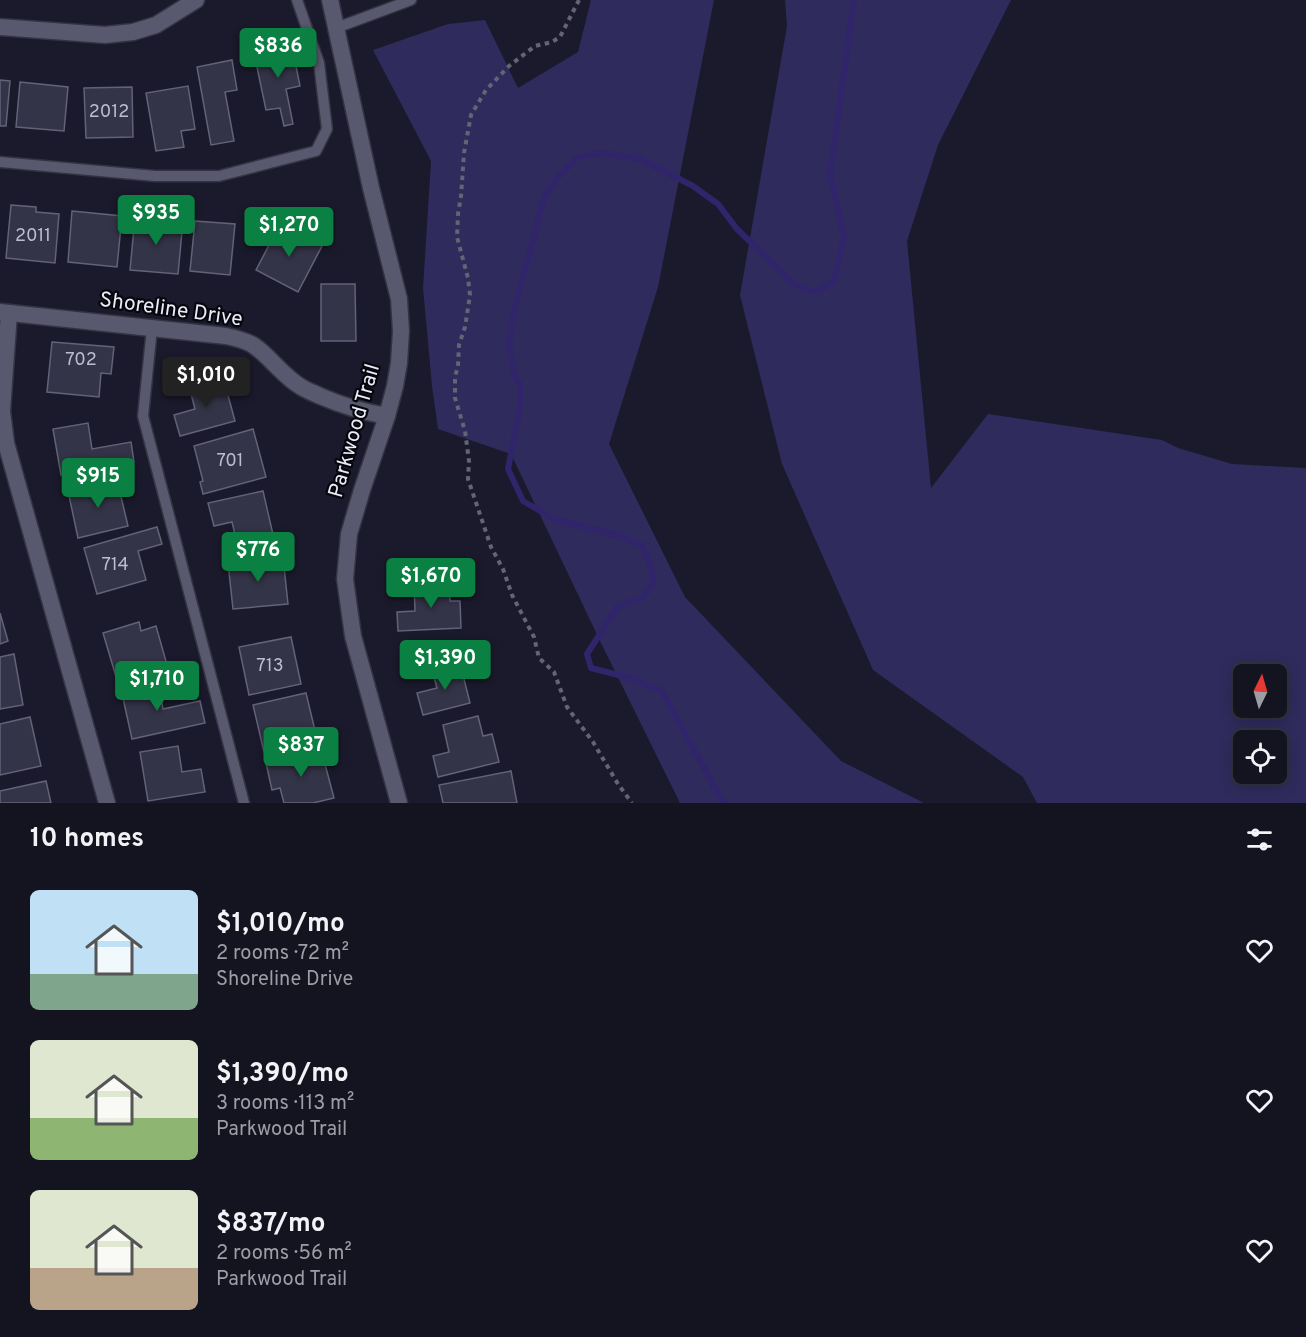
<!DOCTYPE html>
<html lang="en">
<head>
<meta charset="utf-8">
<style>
	body { margin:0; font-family:Overpass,sans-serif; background:#21212e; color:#f1f3f6; height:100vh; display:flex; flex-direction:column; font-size:22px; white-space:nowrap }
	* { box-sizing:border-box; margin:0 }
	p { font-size:20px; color:#9d9ea5 }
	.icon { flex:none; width:33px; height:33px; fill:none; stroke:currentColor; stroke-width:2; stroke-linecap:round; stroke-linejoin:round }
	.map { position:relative; height:803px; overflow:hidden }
	.side { display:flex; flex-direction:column; background:#141421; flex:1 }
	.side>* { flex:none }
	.needle { width:39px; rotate:5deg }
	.fabs { position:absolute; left:1233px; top:664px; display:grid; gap:12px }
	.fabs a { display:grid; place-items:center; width:54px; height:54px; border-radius:9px; background:#141421; box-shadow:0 3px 15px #0003,0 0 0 2px #33333f; font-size:30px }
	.price { position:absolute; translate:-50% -51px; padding:0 14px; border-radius:6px; background:#0b8043; color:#fff; font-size:20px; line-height:39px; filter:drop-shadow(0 2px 3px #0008) }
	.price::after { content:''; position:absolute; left:50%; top:36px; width:18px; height:14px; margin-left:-9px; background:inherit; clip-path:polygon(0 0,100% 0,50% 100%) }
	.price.selected { background:#222; color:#fff }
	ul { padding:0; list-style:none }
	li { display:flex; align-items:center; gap:18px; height:150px; padding:0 30px }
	li span { display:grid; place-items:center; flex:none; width:168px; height:120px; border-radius:9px; color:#555 }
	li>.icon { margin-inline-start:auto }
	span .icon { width:72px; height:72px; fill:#fffc; stroke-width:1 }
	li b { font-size:26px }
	h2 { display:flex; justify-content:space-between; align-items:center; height:72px; padding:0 30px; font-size:26px }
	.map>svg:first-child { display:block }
	.green { fill:#2f2b5c; fill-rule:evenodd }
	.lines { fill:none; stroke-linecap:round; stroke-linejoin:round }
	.stream { stroke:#30256b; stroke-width:6 }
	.building { fill:#343448; stroke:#626278; stroke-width:1.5 }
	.service-casing { stroke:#343342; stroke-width:13 }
	.minor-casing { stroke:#343342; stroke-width:19 }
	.tertiary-casing { stroke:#343342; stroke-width:19 }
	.path { stroke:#646474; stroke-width:4; stroke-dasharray:4.5 4.5; stroke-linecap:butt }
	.service { stroke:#58586e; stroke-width:10 }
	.minor { stroke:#58586e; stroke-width:16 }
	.tertiary { stroke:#58586e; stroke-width:16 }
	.labels { text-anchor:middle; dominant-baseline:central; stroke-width:4.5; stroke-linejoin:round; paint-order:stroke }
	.number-label { font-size:18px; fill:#bdbecd }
	.street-label { font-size:21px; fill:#ebecf9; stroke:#06060d }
</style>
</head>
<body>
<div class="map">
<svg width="1306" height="803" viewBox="0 0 1306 803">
	<rect width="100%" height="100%" fill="#1a1a2c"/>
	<!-- green -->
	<g class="green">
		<polygon points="591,0 714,0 658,287 609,444 685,597 841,761 924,803 680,803 602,645 511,454 438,429 432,386 423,288 431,161 373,50 448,24 485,20 518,88 578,52"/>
		<path d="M785 0H1011L938 145 907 241 931 488 988 414 1162 440 1178 448 1232 464 1306 468V803H1037L1023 777 873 670 782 464 740 295 787 26ZM1244 675H1276V708H1244ZM1244 741H1276V774H1244Z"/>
	</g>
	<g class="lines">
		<!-- stream -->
		<polyline class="stream" points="723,803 662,691 630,678 591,668 587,654 618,606 644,597 653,582 651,566 642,546 621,536 554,519 523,501 508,469 520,408 520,385 514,375 509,345 514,310 544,198 557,178 578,157 603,153 640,159 693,186 718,204 737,229 795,285 815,292 834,282 844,237 830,174 854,0"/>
	</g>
	<!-- building -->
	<g class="building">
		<polygon points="292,46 300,86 286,89 293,124 284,126 280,108 266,110 254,53"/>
		<polygon points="232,60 237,90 225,92 234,141 211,145 197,67"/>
		<polygon points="0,80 10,81 6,126 0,126"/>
		<polygon points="20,82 68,87 64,131 16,127"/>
		<polygon points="188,86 195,129 181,131 184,147 156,151 146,93"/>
		<polygon points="132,87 133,137 86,138 84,88"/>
		<polygon points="11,205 36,207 36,212 59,214 55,263 6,258"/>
		<polygon points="72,211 122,216 117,267 68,262"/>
		<polygon points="135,217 183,221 178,274 130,270"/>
		<polygon points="195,221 235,224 230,275 190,271"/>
		<polygon points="280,224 322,246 298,292 256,270"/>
		<polygon points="321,284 355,284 356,341 321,341"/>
		<polygon points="52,342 114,347 111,374 101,373 99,397 47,392"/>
		<polygon points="223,377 235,421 180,436 174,415 195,409 189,386"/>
		<polygon points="88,423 92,449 131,442 134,462 61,475 53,429"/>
		<polygon points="253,429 266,477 203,494 200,482 203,481 194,446"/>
		<polygon points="117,480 128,526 78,538 68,491"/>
		<polygon points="263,491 274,539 238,547 232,522 214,526 208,503"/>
		<polygon points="157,527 162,544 138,551 146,580 97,594 84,548"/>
		<polygon points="283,557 288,604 233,609 228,563"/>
		<polygon points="449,580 450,601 460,601 461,628 398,631 397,612 415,611 414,582"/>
		<polygon points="0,613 8,641 0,644"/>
		<polygon points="139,622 141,631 156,626 167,665 117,680 103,633"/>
		<polygon points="291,637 301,684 249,695 239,647"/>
		<polygon points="14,654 23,705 0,709 0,657"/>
		<polygon points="460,663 470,703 423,715 417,693 437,688 432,670"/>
		<polygon points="158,682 163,709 200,701 205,723 132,739 121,689"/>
		<polygon points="306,693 317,739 264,752 253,705"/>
		<polygon points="478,716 483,736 492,734 499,762 438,777 433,756 449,752 443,725"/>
		<polygon points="30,717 41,766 0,775 0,724"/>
		<polygon points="178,746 182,772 201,769 205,792 148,801 140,752"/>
		<polygon points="321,749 334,798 313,803 284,803 280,788 272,790 266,763"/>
		<polygon points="511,771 517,803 443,803 439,785"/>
		<polygon points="46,781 51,803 0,803 0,791"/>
	</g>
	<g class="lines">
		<defs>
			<g id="service">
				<polyline points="336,28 411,0"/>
				<polyline points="0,162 155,176 219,176 316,151 327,129 319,63 297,0"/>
				<polyline points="152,328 143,416 244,803"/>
			</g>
			<g id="minor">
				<polyline points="0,27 105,35 133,32 156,25 196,0"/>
				<path d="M0 312 226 336C236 338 244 340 253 345 271 357 283 377 303 388 308 391 314 393 320 396 343 406 363 412 387 416"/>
				<polyline points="9,313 2,411 6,443 107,803"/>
			</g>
			<polyline id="tertiary" points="330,0 371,188 399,299 401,331 399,363 395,386 387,416 362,490 349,534 345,579 353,636 399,803"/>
		</defs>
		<!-- service casing -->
		<use href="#service" class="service-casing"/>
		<!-- minor casing -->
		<use href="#minor" class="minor-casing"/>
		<!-- tertiary casing -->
		<use href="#tertiary" class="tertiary-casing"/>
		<!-- path -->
		<polyline class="path" points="579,0 560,37 552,42 535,46 509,66 486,90 471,115 464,153 461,196 458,214 457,237 468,278 470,295 465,327 459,345 458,366 455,377 455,398 465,431 469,461 468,479 491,547 503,569 512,595 534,637 539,658 554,672 567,707 593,742 618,784 632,803"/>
		<!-- service -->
		<use href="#service" class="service"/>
		<!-- minor -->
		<use href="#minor" class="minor"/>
		<!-- tertiary -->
		<use href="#tertiary" class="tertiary"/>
	</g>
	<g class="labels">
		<!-- number labels -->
		<g class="number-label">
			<text x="109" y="112">2012</text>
			<text x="33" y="236">2011</text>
			<text x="81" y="360">702</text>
			<text x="230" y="461">701</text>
			<text x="115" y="565">714</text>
			<text x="270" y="666">713</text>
		</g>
		<!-- street labels -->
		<g class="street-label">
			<text transform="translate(171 310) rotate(8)">Shoreline Drive</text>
			<text transform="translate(355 431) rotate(-74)">Parkwood Trail</text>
		</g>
	</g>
</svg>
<div class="fabs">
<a><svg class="needle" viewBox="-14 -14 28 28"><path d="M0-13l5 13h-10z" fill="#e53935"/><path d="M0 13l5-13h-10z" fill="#9d9ea5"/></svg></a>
<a><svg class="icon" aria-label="locate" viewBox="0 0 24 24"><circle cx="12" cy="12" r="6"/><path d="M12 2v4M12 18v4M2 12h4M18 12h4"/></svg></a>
</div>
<b class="price" style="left:278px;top:79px">$836</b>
<b class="price" style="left:156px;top:246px">$935</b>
<b class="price" style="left:289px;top:258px">$1,270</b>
<b class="price selected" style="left:206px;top:408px">$1,010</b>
<b class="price" style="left:98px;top:509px">$915</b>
<b class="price" style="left:258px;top:583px">$776</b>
<b class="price" style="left:431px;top:609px">$1,670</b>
<b class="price" style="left:445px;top:691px">$1,390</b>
<b class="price" style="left:157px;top:712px">$1,710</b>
<b class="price" style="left:301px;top:778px">$837</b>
</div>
<section class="side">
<h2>10 homes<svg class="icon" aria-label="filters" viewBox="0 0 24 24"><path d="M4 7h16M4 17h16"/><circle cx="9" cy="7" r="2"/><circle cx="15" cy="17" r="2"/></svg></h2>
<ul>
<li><span style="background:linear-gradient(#bfe0f5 70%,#7fa58c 0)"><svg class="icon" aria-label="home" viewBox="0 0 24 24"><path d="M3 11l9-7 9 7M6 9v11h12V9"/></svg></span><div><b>$1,010/mo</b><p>2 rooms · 72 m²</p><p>Shoreline Drive</p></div><svg class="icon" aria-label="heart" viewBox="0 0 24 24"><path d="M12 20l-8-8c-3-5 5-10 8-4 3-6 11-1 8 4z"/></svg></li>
<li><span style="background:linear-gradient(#dfe7d0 65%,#8fb573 0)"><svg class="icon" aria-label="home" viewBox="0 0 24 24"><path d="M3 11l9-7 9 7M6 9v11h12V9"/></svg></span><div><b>$1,390/mo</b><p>3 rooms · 113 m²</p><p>Parkwood Trail</p></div><svg class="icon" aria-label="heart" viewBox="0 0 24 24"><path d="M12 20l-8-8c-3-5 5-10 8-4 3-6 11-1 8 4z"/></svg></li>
<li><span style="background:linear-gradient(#dfe7d0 65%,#b9a48a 0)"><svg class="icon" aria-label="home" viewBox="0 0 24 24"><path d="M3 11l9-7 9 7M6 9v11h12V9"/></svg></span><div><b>$837/mo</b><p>2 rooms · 56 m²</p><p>Parkwood Trail</p></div><svg class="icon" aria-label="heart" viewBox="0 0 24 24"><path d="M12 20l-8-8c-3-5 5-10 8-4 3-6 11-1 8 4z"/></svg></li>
</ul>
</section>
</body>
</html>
